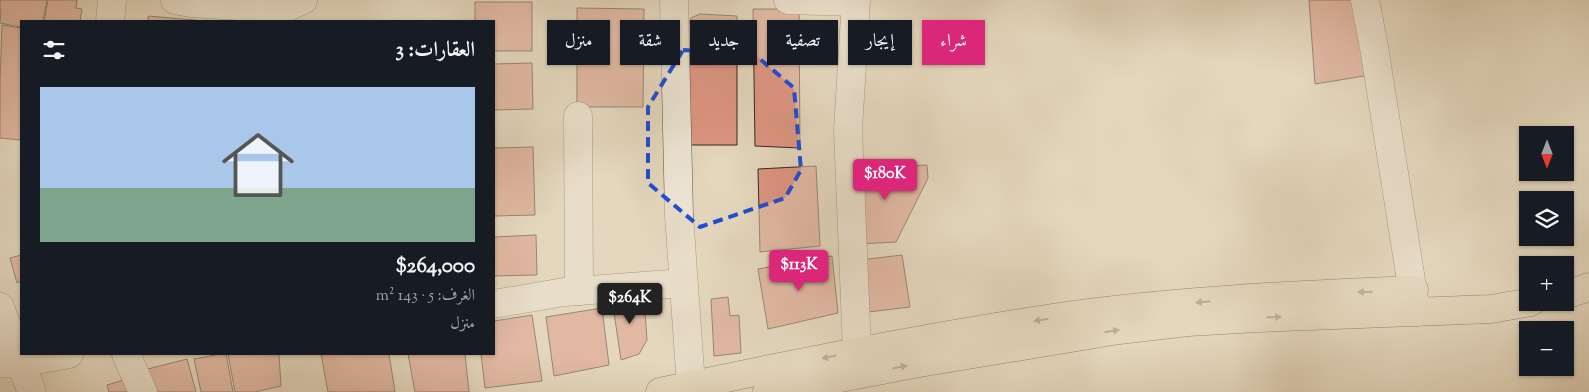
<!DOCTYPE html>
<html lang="ar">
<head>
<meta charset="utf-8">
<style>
	body { margin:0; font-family:"Sorts Mill Goudy",Amiri,serif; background:#242831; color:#f1f3f6; direction:rtl; height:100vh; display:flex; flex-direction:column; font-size:19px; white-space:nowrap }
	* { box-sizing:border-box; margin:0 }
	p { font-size:16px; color:#9ea1a6 }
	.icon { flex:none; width:28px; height:28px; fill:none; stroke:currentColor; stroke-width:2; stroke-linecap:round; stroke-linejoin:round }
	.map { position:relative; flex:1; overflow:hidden; direction:ltr }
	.details { position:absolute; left:20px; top:20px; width:475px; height:335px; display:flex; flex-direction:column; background:#171b24; border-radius:0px; box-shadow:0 1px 4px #0004; direction:rtl }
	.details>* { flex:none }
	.banner { position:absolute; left:510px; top:20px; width:475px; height:45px; direction:rtl; display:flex; gap:10px }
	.needle { width:32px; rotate:180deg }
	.buttons { position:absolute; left:1519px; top:126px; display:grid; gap:10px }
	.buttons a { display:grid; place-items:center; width:55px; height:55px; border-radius:0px; background:#171b24; box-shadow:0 1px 4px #0004; font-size:25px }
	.price { position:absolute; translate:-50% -42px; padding:0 11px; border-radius:5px; background:#db2777; color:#fff; font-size:16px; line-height:32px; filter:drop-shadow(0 1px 2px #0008) }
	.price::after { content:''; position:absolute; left:50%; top:30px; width:15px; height:11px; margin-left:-8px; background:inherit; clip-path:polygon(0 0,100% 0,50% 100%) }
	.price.current { background:#222; color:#fff }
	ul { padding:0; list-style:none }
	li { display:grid; align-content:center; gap:10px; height:265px; padding:0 20px }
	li+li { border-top:1px solid #363941 }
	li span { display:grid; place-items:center; height:155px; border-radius:0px; color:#555 }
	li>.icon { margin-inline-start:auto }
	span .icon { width:90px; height:90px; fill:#fffc; stroke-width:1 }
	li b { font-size:21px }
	h2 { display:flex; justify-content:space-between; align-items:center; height:60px; padding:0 20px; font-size:21px }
	.pill { padding:0 18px; border-radius:0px; background:#171b24; box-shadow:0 1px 4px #0004; font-size:18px; line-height:45px }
	.pill.current { background:#db2777; color:#fff }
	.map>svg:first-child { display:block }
	.building { fill:#de9683; stroke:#332722 }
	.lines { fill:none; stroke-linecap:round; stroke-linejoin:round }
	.minor-casing { stroke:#5f5349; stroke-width:29 }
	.major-casing { stroke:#332722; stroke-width:29 }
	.minor { stroke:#ede5d4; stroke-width:28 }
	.major { stroke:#e4d7bd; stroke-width:28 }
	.oneway { fill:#8c7f70 }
	.marked { fill:none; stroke:#1d4ed8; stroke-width:4; stroke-dasharray:10 6; stroke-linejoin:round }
</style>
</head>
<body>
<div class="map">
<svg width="1589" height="392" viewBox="0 0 1589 392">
	<rect width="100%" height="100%" fill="#e4d7bd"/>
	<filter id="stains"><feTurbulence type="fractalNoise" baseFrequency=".004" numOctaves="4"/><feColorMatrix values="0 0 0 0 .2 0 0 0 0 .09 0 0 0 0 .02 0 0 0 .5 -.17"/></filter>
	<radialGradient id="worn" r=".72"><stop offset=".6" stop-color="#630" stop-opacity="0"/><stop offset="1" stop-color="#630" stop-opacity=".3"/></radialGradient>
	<!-- building -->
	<g class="building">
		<polygon points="0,0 47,0 43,21 21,21 21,27 0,23 1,10 0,9"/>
		<polygon points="48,0 77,0 76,8 82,9 80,21 44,21"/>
		<polygon points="1309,0 1356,0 1370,75 1315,84"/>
		<polygon points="475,2 532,2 532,51 494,51 494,21 475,21"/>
		<polygon points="577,8 644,9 643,107 577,107"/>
		<polygon points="753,9 799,9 800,148 755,146"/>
		<polygon points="700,14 737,16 737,145 688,145 687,28 691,18"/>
		<polygon points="148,16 205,21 148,21"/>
		<polygon points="2,25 21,28 21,140 0,138 0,82"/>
		<polygon points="532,63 533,109 494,110 494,64"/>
		<polygon points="533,147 535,215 494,216 494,148"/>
		<polygon points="927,165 928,178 896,242 857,244 852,169"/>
		<polygon points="816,166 820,246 760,252 758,169"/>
		<polygon points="536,235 537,275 494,276 494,237"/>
		<polygon points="21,255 21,281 17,283 10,258"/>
		<polygon points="902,255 910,307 868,312 860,260"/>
		<polygon points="832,256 838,313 768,329 758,269"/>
		<polygon points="644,295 647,340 639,354 621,360 612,299"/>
		<polygon points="728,297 730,316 739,315 741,353 714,356 711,299"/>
		<polygon points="602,308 609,365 554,376 546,317"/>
		<polygon points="532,315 542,381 485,388 481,354 494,354 494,321"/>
		<polygon points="221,354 226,354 233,392 201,392 194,359"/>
		<polygon points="228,354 279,354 281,386 255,392 235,392"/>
		<polygon points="321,354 389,354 395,392 328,392"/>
		<polygon points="408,354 465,354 469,392 415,392"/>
		<polygon points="187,359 196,392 154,392 148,369"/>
		<polygon points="133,377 138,392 109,392 107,385"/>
	</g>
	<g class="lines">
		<defs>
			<g id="minor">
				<polyline points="175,0 191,3 283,9 303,0"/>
				<polyline points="674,0 679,215 691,385"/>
				<polyline points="788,0 855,2"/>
				<polyline points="856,0 848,130 857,351"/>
				<polyline points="1365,0 1374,47 1416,312"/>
				<polyline points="110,21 112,0"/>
				<polyline points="578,116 579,291"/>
				<polyline points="494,304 564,292 683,283"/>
				<polyline points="0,307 20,363 0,363"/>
				<polyline points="126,354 143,392"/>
				<polyline points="32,392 20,363 69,354"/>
			</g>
			<g id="major">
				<polyline points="1565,295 1589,287"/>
				<path d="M660 392C795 363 930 336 1066 316 1181 300 1298 295 1414 290"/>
				<polyline points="767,392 919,363 1119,330 1188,322 1258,318 1491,309 1531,302"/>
			</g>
		</defs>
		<!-- minor casing -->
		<use href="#minor" class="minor-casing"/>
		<!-- major casing -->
		<use href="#major" class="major-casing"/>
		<!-- minor -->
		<use href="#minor" class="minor"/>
		<!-- major -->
		<use href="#major" class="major"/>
	</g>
	<!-- one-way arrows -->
	<defs><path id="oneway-solid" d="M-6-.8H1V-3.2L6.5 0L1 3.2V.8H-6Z" transform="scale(1.25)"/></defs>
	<g class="oneway">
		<use href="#oneway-solid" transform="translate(1365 292) rotate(178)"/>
		<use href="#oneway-solid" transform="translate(1203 302) rotate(175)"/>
		<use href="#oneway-solid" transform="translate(1274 317) rotate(-2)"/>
		<use href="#oneway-solid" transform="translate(1041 320) rotate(171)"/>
		<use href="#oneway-solid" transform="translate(1112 331) rotate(-9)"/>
		<use href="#oneway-solid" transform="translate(829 357) rotate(168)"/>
		<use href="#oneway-solid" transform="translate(900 367) rotate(-11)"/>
	</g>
	<!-- marked area -->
	<path d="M0 0H1589V392H0ZM683 50 754 54 794 88 801 170 785 198 700 227 648 183V107Z" fill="#e4d7bd" fill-opacity=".55" fill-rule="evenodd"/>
	<path class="marked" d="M683 50 754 54 794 88 801 170 785 198 700 227 648 183V107Z"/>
	<rect width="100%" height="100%" filter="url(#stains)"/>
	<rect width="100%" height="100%" fill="url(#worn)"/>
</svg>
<div class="buttons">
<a><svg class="needle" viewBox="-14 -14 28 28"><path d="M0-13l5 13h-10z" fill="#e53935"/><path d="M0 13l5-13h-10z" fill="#9ea1a6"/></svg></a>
<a><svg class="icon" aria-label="layers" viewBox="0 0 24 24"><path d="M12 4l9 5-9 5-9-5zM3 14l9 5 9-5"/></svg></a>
<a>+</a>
<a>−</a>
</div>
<b class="price" style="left:885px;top:201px">$180K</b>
<b class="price" style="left:799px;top:292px">$113K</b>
<b class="price current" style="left:630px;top:325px">$264K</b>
<div class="banner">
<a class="pill current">شراء</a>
<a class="pill">إيجار</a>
<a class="pill">تصفية</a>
<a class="pill">جديد</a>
<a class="pill">شقة</a>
<a class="pill">منزل</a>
</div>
<section class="details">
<h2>العقارات: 3<svg class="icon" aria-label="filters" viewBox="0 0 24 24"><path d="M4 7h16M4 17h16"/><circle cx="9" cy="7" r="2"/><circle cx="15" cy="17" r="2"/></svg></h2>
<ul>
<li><span style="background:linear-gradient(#a9c7e8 65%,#7fa58c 0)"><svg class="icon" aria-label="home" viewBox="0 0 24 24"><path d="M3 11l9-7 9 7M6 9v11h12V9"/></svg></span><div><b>$264,000</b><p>الغرف: 5 · 143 m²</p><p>منزل</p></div></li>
</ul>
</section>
</div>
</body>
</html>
